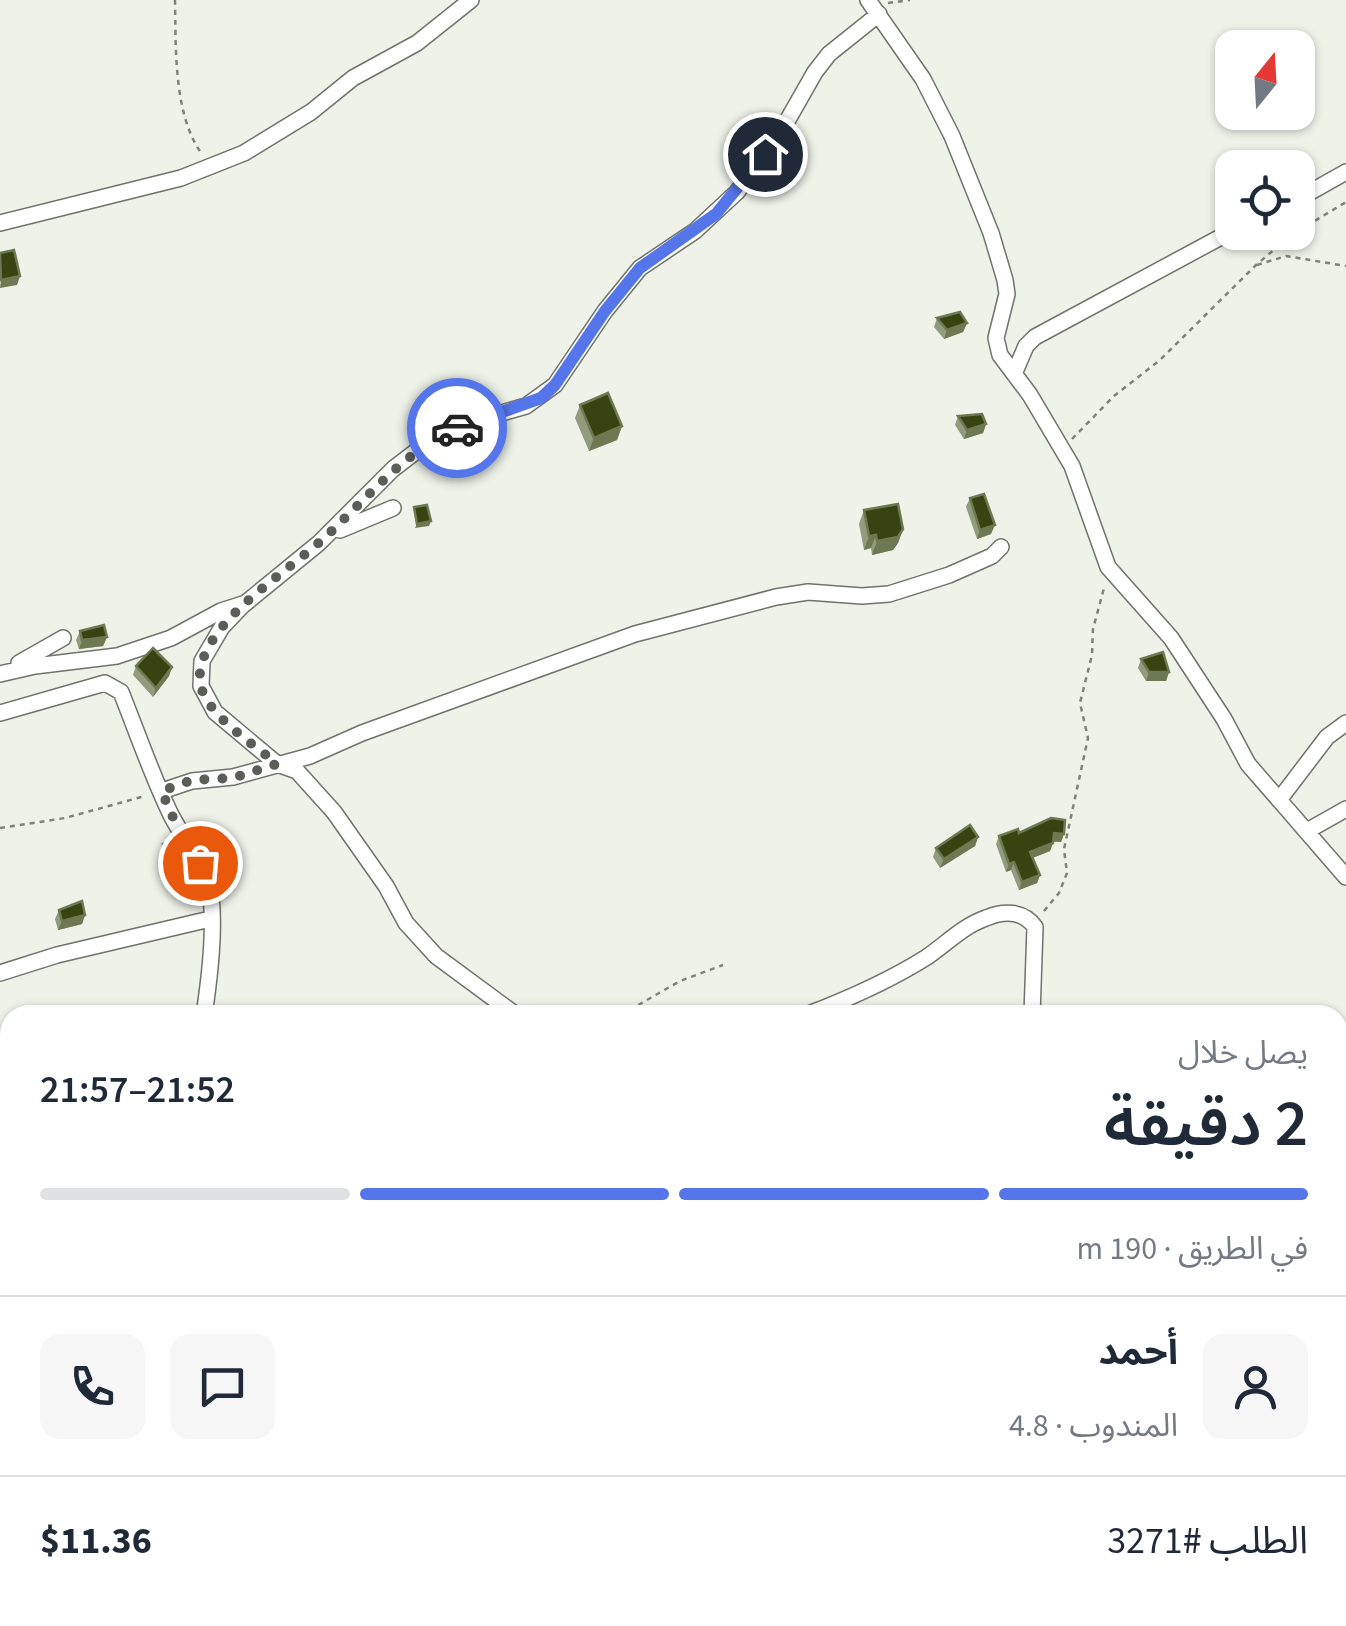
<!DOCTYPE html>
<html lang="ar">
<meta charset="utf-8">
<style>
body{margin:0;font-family:"Source Sans 3","Noto Sans Arabic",sans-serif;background:#f6f6f7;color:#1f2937;direction:rtl;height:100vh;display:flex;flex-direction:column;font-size:38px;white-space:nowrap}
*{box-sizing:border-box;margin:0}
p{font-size:32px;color:#747a83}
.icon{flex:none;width:55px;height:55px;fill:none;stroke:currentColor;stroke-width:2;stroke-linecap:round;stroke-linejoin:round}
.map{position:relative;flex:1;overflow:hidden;direction:ltr}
.details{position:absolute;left:0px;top:1005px;width:1348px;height:622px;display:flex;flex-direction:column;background:#fff;border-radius:30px 30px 0 0;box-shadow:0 2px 8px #0004;direction:rtl}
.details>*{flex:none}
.needle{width:65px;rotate:18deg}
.controls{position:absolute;left:1215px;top:30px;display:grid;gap:20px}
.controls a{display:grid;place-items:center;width:100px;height:100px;border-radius:20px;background:#fff;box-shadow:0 2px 8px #0004;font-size:50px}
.pin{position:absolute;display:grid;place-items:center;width:85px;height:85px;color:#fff;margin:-42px;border:5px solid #fff;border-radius:50%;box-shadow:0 2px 10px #0007}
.courier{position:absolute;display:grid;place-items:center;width:100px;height:100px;margin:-50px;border:8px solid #5575ea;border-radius:50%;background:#fff;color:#222;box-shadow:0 2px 12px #0007}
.overview em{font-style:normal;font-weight:600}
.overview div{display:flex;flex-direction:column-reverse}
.overview{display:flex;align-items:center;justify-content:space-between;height:170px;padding:0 40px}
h1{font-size:65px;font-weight:600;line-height:75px}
.bar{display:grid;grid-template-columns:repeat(4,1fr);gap:15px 10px;align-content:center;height:120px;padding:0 40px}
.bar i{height:12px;border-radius:8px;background:#e0e1e3}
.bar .current{background:#5575ea}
.bar p{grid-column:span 4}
.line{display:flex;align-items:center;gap:25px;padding:0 40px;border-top:2px solid #e0e1e3}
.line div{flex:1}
.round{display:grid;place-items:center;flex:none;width:105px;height:105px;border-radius:20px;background:#f6f6f7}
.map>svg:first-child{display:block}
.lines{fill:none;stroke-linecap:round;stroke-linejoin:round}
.minor-casing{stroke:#70736b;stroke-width:18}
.path{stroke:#80827d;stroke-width:2.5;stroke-dasharray:5 5;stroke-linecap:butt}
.minor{stroke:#fff;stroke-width:15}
.wall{fill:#929b7d}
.shaded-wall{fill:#6e7852}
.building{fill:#374411;stroke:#6e7852;stroke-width:2.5}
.done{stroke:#5b5d59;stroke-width:10;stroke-dasharray:0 18}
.route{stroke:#5575ea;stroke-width:12}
</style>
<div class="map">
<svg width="1346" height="1626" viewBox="0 0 1346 1626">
<rect width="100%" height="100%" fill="#eef2e9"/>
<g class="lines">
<defs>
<path id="minor" d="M868,0L923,79L952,136L991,233L1005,280L1007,294L996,338L1000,355L1030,395L1072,466L1108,567L1171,638L1224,719L1248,764L1346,877
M1298,199L1346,172
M0,223L181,178L244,153L311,112L353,78L417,43L471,0
M1014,374L1026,346L1035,337L1232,231
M340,530L393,508
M19,663L63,638
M0,674L35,666L117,656L171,638L221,611L243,604
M0,713L105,683L121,692C137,732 152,776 171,815C185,842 207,867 211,898C215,931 209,982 204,1015
M162,791L192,781L233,777L310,756L362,733L635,634L776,597L808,592L862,596L889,594L949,575L992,556L1001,547
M1279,800L1327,737L1346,723
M1307,831L1346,809
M0,973L57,955L210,919
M516,1015L436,956L406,923L386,886L334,812L297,771L277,764L215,712L201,686L202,661L222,627L242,606L319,543L393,469L427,443L464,424L526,406L555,385L605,311L640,268L695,231L737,192L778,137L815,72L829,54L879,14
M806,1015C848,999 889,981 927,957C946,944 963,926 986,918C1003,911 1023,910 1035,927L1032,1015
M0,1205L10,1202
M1338,1381L1346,1380
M969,1618L971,1626
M1128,1618L1133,1626
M909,1626L910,1618"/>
</defs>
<use href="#minor" class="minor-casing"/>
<path class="path" d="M175,0C176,46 173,115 202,154
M888,3L910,0
M1298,231L1346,202
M1257,265L1286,256L1346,266
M1072,439L1114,396L1160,360L1256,265L1295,232
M0,828L65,818L145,796
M1044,911L1059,893L1067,873L1064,849L1088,738L1080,703L1092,655L1093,629L1104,588
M621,1015L680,981L723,965
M0,1511L10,1512
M249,1626L250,1618"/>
<use href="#minor" class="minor"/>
</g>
<path class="wall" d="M937,318L967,323L963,332L944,339L934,327Z
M580,405L622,426L617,440L589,451L575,418Z
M958,416L986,424L983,433L964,439L955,425Z
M970,498L991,534L977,539L966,507Z
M864,510L903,529L898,543L893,550L872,555L871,548L864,550L859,524Z
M80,631L107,637L103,646L79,649L76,640Z
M1141,659L1169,672L1166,681H1146L1138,668Z
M136,666L172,667L169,676L153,697L133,675Z
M1019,833L1064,834L1061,842H1053L1050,851L1033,858L1040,875L1037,883L1019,890L1011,870L1006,872L996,844L999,836Z
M978,837L975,846L940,868L933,857L936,848Z
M163,844L186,882L171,887L160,853Z
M59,910L85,915L82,924L58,930L55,919Z"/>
<path class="shaded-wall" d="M20,276L17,285L0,288L1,280Z
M967,323L963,332L944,339L947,330Z
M986,424L983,433L964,439L967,430Z
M622,426L617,440L589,451L594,438Z
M431,521L429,526L415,528L417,524Z
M995,525L991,534L977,539L980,530Z
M903,529L898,543L893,550L872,555L877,541Z
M876,535L871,548L864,550L869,536Z
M107,637L103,646L79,649L82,640Z
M172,667L169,676L153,697L156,688Z
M1149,672H1169L1166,681H1146Z
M1054,833L1064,834L1061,842L1051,841Z
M978,837L975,846L940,868L944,859Z
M1053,843L1050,851L1027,860L1030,852Z
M1014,862L1011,870L1006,872L1009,864Z
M189,874L186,882L171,887L175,878Z
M1040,875L1037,883L1019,890L1022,882Z
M85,915L82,924L58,930L62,921Z"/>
<path class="building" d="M14,250L20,276L1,280L0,253Z
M960,312L967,323L947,330L937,318Z
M608,393L622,426L594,438L580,405Z
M982,414L986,424L967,430L958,416Z
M984,494L995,525L980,530L970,498Z
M898,504L903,529L898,537L877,541L876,535L869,536L864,510Z
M427,505L431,521L417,524L414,507Z
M104,625L107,637L82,640L80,631Z
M153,648L172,667L156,688L136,666Z
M1163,652L1169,672H1149L1141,659Z
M1051,818L1065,820L1064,834L1054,833L1053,843L1030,852L1040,875L1022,882L1014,862L1009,864L999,836L1018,829L1019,833Z
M970,825L978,837L944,859L936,848Z
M178,839L189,874L175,878L163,844Z
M82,901L85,915L62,921L59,910Z"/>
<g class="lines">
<path class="done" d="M200,863L170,812L162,791L192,780L233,778L277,764C254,744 204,714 200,682C198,661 210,642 223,626C251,593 289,569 322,540C366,500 402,453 457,428"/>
<path class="route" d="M457,428L541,398L555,385L605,311L640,268L716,214L765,154"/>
</g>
</svg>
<div class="controls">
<a><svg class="needle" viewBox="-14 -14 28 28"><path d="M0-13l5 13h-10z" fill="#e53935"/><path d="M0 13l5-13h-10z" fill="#747a83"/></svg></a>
<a><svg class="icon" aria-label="locate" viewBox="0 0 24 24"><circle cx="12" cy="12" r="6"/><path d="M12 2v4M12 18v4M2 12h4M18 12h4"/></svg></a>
</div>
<div class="pin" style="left:200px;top:863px;background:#ea580c"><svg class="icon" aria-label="bag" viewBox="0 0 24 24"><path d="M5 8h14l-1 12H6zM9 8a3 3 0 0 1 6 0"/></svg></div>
<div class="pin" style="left:765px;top:154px;background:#1f2937"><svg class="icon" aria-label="home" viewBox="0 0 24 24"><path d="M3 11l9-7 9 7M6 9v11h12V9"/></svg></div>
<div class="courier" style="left:457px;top:428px"><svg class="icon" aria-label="car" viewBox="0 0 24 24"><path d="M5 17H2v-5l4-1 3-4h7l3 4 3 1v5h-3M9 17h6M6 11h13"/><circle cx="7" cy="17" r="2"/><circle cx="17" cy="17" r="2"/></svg></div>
<section class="details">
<div class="overview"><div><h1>2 دقيقة</h1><p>يصل خلال</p></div><em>21:52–21:57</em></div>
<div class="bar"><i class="current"></i><i class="current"></i><i class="current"></i><i></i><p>في الطريق · 190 m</p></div>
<div class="line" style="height:180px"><a class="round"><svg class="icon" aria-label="person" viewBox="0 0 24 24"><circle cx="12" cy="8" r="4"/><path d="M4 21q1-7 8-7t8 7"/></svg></a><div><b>أحمد</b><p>المندوب · 4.8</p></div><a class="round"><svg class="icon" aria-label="chat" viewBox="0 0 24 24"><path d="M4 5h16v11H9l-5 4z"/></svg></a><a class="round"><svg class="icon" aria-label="phone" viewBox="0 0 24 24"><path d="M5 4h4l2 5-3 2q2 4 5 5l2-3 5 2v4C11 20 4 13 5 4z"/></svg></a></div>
<div class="line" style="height:130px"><div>الطلب #3271</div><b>$11.36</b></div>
</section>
</div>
